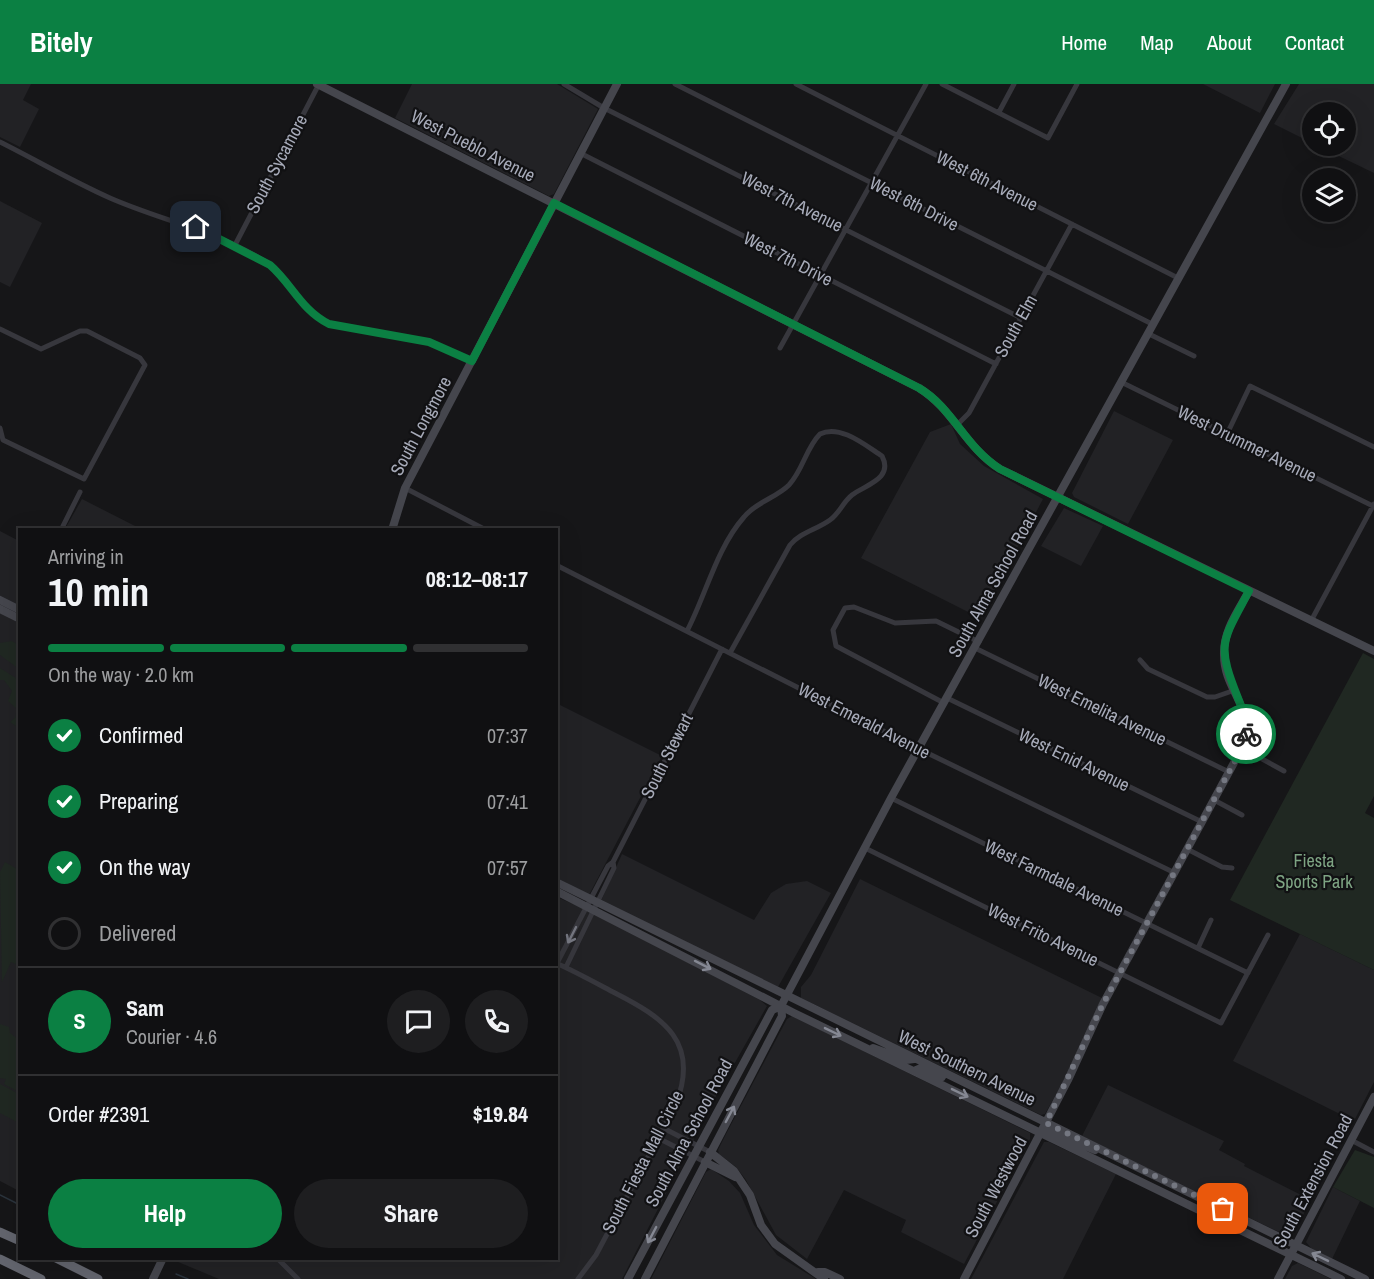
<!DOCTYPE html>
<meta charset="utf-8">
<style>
body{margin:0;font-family:"Archivo Narrow",sans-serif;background:#1e1e20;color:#f1f3f6;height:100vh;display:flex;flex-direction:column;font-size:22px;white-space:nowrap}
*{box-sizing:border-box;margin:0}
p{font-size:20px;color:#9c9d9f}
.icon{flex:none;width:33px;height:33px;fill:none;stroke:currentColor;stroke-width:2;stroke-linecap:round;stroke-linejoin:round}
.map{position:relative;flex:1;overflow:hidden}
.panel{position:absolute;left:18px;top:444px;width:540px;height:732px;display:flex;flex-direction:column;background:#101012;border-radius:0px;box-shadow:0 6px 24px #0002,0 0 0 2px #303032}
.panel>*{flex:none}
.controls{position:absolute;left:1302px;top:18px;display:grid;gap:12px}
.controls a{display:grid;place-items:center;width:54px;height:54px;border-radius:50%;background:#101012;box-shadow:0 6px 24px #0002,0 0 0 2px #303032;font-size:30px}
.pin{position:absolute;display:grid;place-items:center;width:51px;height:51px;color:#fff;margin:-26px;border-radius:12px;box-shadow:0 3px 9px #0006}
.courier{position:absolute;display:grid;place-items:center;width:60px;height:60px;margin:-30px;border:4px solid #0b8043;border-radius:50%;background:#fff;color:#222;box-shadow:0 2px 8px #0007}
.headline em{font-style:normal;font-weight:700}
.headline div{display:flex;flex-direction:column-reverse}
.headline{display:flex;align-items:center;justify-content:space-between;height:102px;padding:0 30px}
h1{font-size:39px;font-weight:700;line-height:45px}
.bar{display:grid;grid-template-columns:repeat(4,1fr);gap:9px 6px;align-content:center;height:72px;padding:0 30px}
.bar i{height:8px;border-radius:4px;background:#303032}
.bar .current{background:#0b8043}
.bar p{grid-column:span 4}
.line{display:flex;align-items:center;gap:15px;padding:0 30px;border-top:2px solid #303032}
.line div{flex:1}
.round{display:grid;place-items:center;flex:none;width:63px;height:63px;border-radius:32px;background:#1e1e20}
ol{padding:0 30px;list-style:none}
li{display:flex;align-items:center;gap:18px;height:66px}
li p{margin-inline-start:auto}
li .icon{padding:6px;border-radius:50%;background:#0b8043;color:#fff;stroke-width:4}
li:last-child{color:#9c9d9f}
li i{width:33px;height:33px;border:3px solid #303032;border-radius:50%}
.cta{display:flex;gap:12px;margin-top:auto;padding:12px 30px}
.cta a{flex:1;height:69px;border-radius:36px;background:#0b8043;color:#fff;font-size:24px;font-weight:700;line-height:69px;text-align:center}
.cta a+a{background:#1e1e20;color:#f1f3f6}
header{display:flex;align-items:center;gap:36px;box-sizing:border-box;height:84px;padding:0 30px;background:#0b8043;color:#fff}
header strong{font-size:28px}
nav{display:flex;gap:33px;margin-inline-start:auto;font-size:21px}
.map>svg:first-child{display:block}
.built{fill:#222225}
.green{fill:#202822}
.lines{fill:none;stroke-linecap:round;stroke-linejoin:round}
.stream{stroke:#2b343d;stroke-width:1.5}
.street{stroke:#37373d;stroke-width:5}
.secondary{stroke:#45464d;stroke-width:8}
.highway{stroke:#63656e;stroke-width:9}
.oneway{stroke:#757781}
.oneway2{stroke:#858893}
.done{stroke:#747781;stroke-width:6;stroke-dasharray:0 10.8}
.route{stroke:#0b8043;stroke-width:8}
.labels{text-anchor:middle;stroke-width:4.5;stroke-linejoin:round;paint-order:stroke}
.street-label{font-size:18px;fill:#a7abb9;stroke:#111113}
.park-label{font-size:18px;fill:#7ea483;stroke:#111113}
</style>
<header>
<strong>Bitely</strong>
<nav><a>Home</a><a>Map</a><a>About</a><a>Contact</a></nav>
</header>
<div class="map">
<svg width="1374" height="1195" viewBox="0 0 1374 1195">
<rect width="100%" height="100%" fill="#161618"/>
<path class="built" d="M0,0H31L23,16L39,25L20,63L0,53Z
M412,0H557L598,25L554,110L549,112L395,34Z
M1203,0H1275L1260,29Z
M1299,0H1374V89L1318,62H1346V28H1312V59L1274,40Z
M0,117L42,139L10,203L0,198Z
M1114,327L1173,356L1128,440L1074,413L1072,409Z
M951,340L960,360L984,382L1043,415L980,534L861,474L930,348Z
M82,415L137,443L135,445H65Z
M1064,424L1103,442L1081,482L1041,462Z
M0,447L19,457L18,521L0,513Z
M0,527L20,537L19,1107L0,1097Z
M556,619L662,672L589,811L557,795Z
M622,770L754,836L771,809L786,800L807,797L831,809L778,903L601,817Z
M860,795L1102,914L1073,980L1045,1030L1041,1031L801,914V903L811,891Z
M557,813L600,832L760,916L767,922L715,1014L622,1195H219L171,1175L556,1174Z
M1300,850L1374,886V998L1354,1037L1233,977Z
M792,932L1030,1049V1055L964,1180L901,1148L906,1136L844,1106L807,1175L776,1151L746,1096L736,1083L719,1070L718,1066L727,1048L787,935Z
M1108,1001L1224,1057L1219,1066L1245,1080L1244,1082L1311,1116L1293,1150L1285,1151L1082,1052Z
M1044,1058H1049L1116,1090L1063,1195H971Z
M711,1085L729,1097L740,1109L754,1141L777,1171L816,1195H651L706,1088Z
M1333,1103L1360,1117L1332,1175L1311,1164L1306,1158Z
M1298,1179L1331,1195H1285L1292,1182Z"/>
<path class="green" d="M12,557L19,561V585L0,571V559Z
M1363,569L1374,575V712L1365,729L1374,734V886L1230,816Z
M0,584L19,596V636L16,642L10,638L15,634L17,625L8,617L12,607L4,596H0Z
M5,778L19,786L20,882L11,878L2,898L0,788Z
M0,940L9,943L10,949L19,956V1008L4,1000L6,995L0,994Z
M0,1000L19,1010V1032L17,1038L0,1029Z
M1355,1066L1374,1073V1124L1333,1103Z"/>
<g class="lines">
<path class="stream" d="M0,1111L20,1121
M139,1174L142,1175
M176,1190L188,1195"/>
<path class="street" d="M564,0L604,24L1021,234
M675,0L1152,240
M796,0L1178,194
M942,0L1048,54L1077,0
M999,28L1014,0
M0,58C36,76 72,97 110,114C160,136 213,146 261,175C290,192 297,224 329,240L429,258L472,277
M580,69L996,280
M235,161L319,0
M0,245L41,265L80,247H87L140,274L145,281L84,395L3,356L0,344
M1147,249L1194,272
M780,264L926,0
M1121,298L1373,422
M957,341L969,329L1072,140
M1227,350L1250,302L1374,363
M405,404L486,446
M61,446L80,408
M556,481L919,665L1175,789
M1311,537L1374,420
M687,547C706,511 716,465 744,433C756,418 776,414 789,401C803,386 806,364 820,350C840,340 865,361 882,372C894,395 865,401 852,411C843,418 839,430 830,436C816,446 801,448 790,461L730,569
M975,564L1229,688
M1140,576L1148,585L1207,613H1215L1235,606
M947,614L1202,738
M944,619L836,562L833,546L845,524L854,523L895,539L936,537L979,558
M1242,664L1284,687
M891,714L1248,889
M1214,716L1242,731
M865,764L1221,939L1268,851
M1187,765L1222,783L1232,784
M1198,864L1211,836
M556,879C576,888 596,899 615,909C664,934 700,958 676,1020L596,1171L578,1195
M557,879L608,782L613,778L722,565
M566,883L614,784L613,778
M663,1044L710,1068
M658,1054L705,1078
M1351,1056L1374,1068
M277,1174L298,1195"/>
<path class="secondary" d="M317,0L919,304C953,325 965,363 1000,385L1374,567
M392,446L405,404L617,0
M0,516L20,526
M0,525L20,535
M556,798L1365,1195
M556,807L794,929L1341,1195
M873,964L906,976L914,975
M914,987L921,984L942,993
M1041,1048L1049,1046L1095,1066
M710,1068L734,1087L750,1111L761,1141L775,1160L824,1195
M705,1078L735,1093
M818,1188H825L840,1195
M153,1195L163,1174
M628,1195L772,926L781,922
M645,1195L782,932L781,922L891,714L1286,0
M964,1195L1068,996L1103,920L1242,664C1257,624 1224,608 1224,571C1223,547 1238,527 1249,507
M1278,1195L1374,1013"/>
<path class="highway" d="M0,1148L20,1157
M56,1174L98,1195
M0,1175L41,1195"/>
</g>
<defs><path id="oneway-shaft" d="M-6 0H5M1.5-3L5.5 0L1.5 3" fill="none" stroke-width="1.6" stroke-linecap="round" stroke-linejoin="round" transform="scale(1.5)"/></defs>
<use class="oneway" href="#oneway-shaft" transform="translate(572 851) rotate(117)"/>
<g class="oneway2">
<use href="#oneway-shaft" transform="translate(703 881) rotate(27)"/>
<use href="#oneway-shaft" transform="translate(833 948) rotate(26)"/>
<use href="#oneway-shaft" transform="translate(960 1009) rotate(26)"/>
<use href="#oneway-shaft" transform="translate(730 1030) rotate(-62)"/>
<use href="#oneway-shaft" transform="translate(652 1151) rotate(118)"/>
<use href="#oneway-shaft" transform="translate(1320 1173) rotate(-154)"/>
</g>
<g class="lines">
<path class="done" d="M1223,1125L1046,1039L1103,920L1242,664L1246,650"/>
<path class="route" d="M196,143L270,181C292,200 301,226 329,240L429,258L472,277L554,119L919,304C954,325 964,362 1000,385L1249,507C1222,558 1216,559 1238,614C1243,627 1248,636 1246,650"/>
</g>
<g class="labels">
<g class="street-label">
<text transform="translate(473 62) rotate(27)" y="6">West Pueblo Avenue</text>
<text transform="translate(277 80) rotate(-62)" y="6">South Sycamore</text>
<text transform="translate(987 97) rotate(27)" y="6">West 6th Avenue</text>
<text transform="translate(792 118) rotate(27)" y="6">West 7th Avenue</text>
<text transform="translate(914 120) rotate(27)" y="6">West 6th Drive</text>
<text transform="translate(788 175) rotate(27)" y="6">West 7th Drive</text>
<text transform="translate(1016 242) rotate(-61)" y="6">South Elm</text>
<text transform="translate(421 342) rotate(-62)" y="6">South Longmore</text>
<text transform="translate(1247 360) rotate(26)" y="6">West Drummer Avenue</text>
<text transform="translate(993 500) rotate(-61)" y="6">South Alma School Road</text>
<text transform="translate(1102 626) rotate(26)" y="6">West Emelita Avenue</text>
<text transform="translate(864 637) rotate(27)" y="6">West Emerald Avenue</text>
<text transform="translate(667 672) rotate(-63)" y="6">South Stewart</text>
<text transform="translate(1074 676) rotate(26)" y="6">West Enid Avenue</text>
<text transform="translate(1054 794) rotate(26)" y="6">West Farmdale Avenue</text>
<text transform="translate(1043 851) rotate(26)" y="6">West Frito Avenue</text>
<text transform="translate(967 984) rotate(26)" y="6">West Southern Avenue</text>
<text transform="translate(689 1049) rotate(-62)" y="6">South Alma School Road</text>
<text transform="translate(643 1078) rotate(-63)" y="6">South Fiesta Mall Circle</text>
<text transform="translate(1313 1097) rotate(-62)" y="6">South Extension Road</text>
<text transform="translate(996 1103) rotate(-62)" y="6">South Westwood</text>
</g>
<g class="park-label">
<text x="1314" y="783">Fiesta<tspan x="1314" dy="21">Sports Park</tspan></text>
</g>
</g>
</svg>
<div class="controls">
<a><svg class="icon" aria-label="locate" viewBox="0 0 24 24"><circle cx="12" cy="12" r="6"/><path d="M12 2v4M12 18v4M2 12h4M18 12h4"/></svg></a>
<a><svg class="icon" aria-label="layers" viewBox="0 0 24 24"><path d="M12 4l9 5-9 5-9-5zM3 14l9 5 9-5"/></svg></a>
</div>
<div class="pin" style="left:1223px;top:1125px;background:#ea580c"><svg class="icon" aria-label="bag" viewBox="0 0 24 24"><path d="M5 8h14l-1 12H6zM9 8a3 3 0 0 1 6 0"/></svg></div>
<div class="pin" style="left:196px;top:143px;background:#1f2937"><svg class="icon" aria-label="home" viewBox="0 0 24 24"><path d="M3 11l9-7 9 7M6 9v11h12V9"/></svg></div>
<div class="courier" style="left:1246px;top:650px"><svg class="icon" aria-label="bike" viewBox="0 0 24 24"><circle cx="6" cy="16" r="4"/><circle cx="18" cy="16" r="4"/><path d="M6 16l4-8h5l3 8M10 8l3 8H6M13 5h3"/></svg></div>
<section class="panel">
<div class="headline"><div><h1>10 min</h1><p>Arriving in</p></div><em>08:12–08:17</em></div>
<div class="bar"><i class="current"></i><i class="current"></i><i class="current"></i><i></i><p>On the way · 2.0 km</p></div>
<ol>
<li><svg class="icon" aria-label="check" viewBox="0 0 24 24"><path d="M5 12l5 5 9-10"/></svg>Confirmed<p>07:37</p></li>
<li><svg class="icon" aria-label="check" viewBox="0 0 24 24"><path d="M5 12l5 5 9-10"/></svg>Preparing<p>07:41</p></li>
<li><svg class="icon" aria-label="check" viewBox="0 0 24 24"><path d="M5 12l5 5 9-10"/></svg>On the way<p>07:57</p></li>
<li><i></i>Delivered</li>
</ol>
<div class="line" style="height:108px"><b class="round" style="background:#0b8043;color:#fff">S</b><div><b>Sam</b><p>Courier · 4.6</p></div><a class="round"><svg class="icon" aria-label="chat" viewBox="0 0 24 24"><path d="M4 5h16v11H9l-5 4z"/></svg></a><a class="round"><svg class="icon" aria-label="phone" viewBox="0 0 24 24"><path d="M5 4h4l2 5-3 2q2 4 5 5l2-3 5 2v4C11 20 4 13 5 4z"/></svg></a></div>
<div class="line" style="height:78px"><div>Order #2391</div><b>$19.84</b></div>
<div class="cta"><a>Help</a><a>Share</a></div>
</section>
</div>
